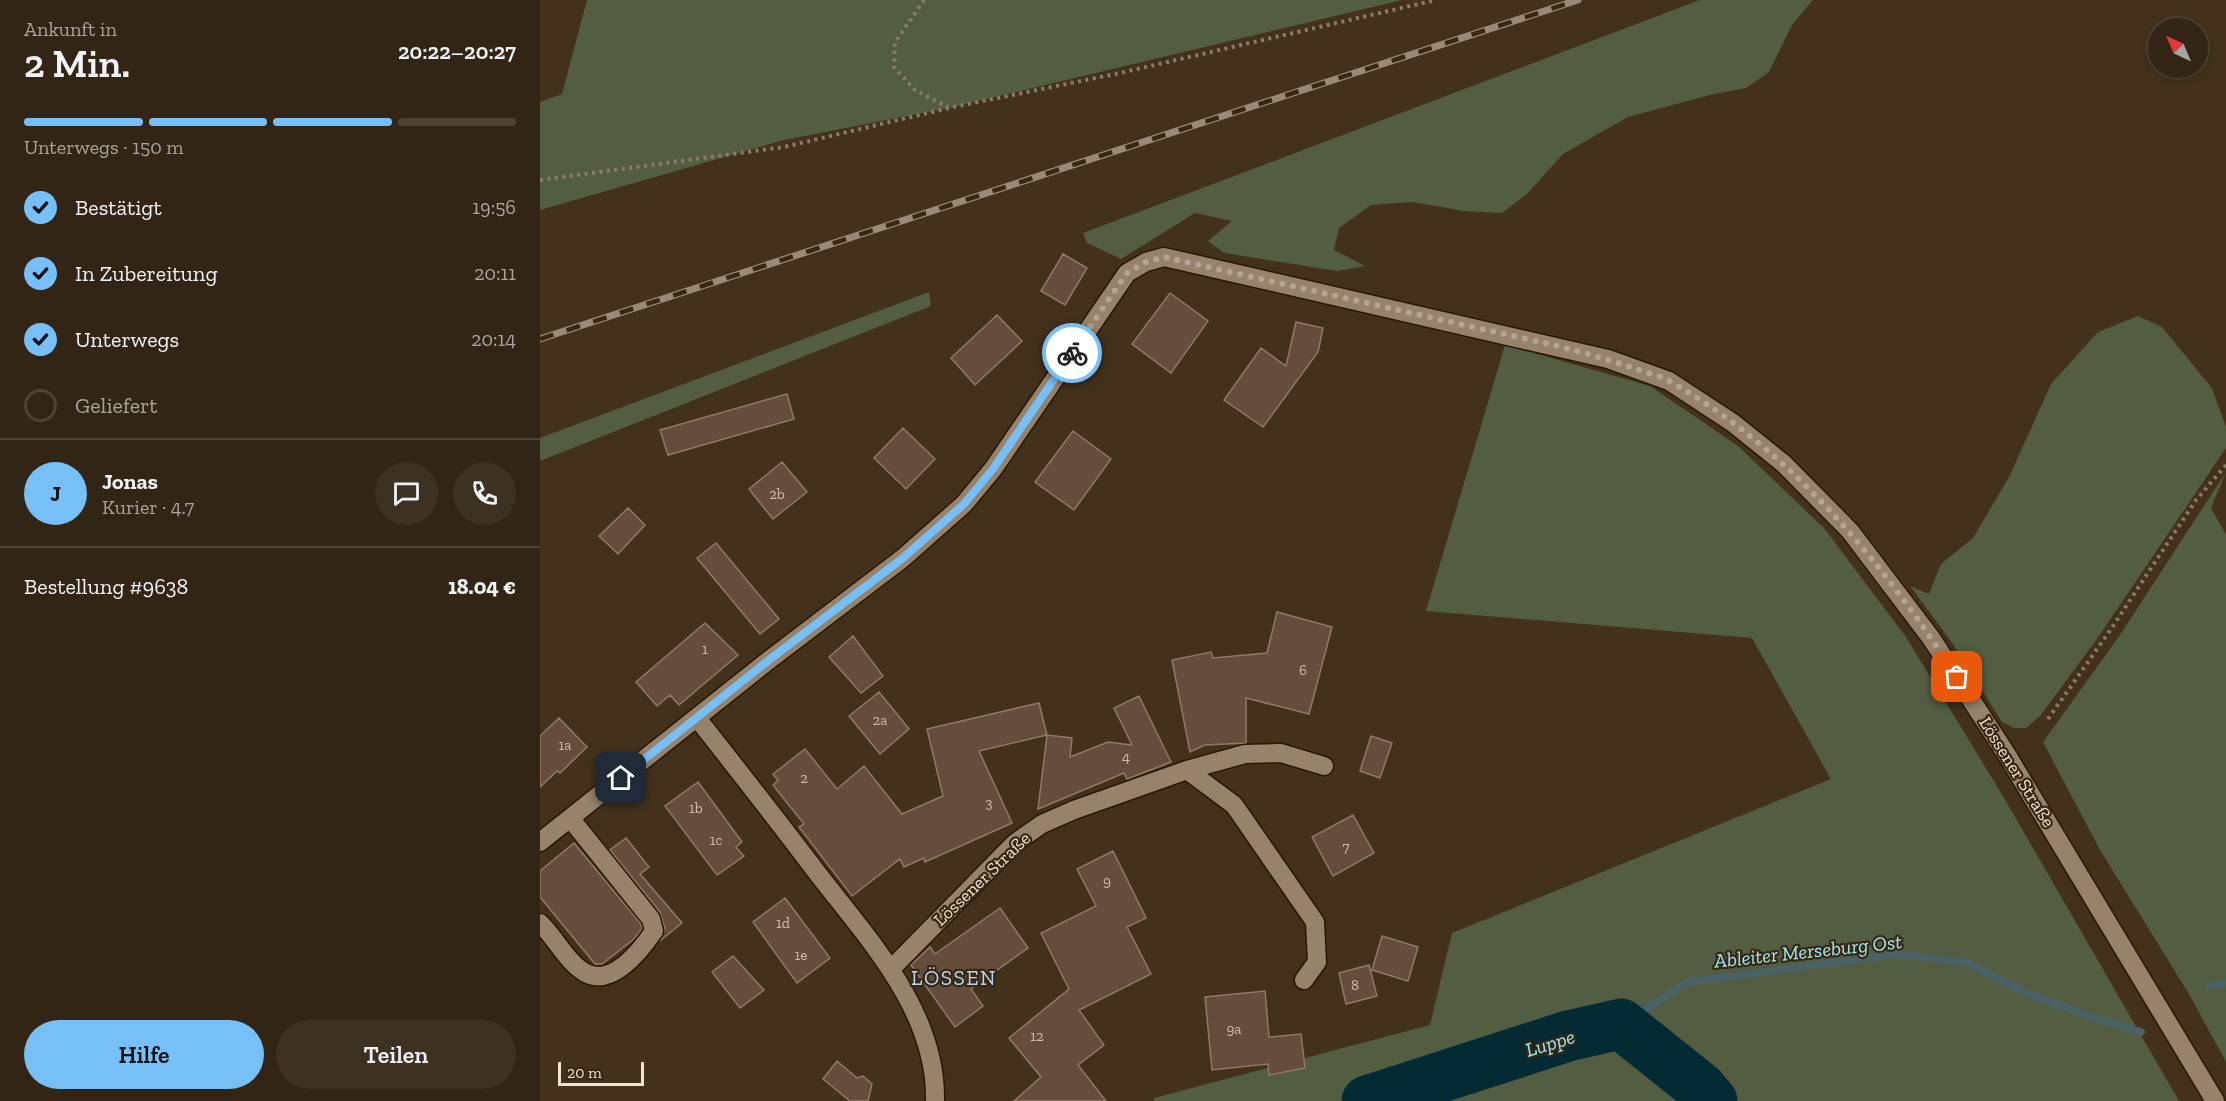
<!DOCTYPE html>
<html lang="de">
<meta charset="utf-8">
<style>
body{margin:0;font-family:"Zilla Slab",serif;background:#3d3122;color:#f1f3f6;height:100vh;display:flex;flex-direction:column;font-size:22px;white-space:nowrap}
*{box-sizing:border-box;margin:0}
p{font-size:20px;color:#a8a5a0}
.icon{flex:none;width:33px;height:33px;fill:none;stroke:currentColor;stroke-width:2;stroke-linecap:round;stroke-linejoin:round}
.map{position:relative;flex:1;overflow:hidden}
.side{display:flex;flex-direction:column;background:#322515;width:540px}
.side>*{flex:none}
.needle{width:39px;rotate:316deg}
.tools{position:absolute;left:1608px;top:18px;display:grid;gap:12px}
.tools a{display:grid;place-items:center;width:60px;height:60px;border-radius:50%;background:#322515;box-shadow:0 3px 9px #0003,0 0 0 2px #4d4234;font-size:30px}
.scale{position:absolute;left:18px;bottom:15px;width:86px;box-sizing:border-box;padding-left:6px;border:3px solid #eee3d6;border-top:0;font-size:16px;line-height:21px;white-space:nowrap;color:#eee3d6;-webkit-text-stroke:4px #392712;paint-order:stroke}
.pin{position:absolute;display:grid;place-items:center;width:51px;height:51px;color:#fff;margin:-26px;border-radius:12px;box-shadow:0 3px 9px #0006}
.courier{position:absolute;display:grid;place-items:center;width:60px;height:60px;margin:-30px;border:4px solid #77c0f7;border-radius:50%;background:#fff;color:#222;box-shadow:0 2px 8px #0007}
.headline em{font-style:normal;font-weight:600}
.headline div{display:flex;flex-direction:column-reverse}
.headline{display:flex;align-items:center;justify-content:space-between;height:102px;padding:0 24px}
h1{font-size:39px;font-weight:600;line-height:45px}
.bar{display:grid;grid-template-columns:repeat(4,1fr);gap:9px 6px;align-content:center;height:72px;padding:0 24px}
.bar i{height:8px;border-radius:4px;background:#4d4234}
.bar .current{background:#77c0f7}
.bar p{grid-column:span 4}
.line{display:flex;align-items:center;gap:15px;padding:0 24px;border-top:2px solid #4d4234}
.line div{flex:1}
.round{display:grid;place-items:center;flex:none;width:63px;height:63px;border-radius:32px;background:#3d3122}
ol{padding:0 24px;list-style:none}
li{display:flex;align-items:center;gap:18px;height:66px}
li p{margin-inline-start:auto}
li .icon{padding:6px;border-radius:50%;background:#77c0f7;color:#111;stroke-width:4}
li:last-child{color:#a8a5a0}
li i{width:33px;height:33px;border:3px solid #4d4234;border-radius:50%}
.primary-button{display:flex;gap:12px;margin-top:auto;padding:12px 24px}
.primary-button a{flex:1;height:69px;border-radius:36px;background:#77c0f7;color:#111;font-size:24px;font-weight:600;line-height:69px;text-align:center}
.primary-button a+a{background:#3d3122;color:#f1f3f6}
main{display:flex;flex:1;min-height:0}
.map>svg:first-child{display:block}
.green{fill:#525d41}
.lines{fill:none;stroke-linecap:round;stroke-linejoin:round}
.stream{stroke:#4a6264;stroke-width:8}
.river{stroke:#042b33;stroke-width:51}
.building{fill:#654c3c;stroke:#927866;stroke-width:1.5}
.minor-casing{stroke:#291804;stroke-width:21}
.path{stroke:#8b7c6a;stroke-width:4;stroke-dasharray:3 4.5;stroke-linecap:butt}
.minor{stroke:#97826b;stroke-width:18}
.rail-casing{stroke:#988978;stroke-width:7}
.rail{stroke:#392712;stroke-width:4.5;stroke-dasharray:14;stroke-linecap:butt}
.done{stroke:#b2a595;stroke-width:6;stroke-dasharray:0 10.8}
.route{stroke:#77c0f7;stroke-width:8}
.labels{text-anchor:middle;stroke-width:4.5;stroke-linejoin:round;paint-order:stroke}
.number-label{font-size:15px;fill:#ccbdb0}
.street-label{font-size:18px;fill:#eee3d6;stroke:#392712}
.water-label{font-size:20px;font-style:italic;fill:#9bebfe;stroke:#392712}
.quarter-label{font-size:21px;letter-spacing:1.5px;fill:#b1d8f7;stroke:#392712}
</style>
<main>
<section class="side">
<div class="headline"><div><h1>2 Min.</h1><p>Ankunft in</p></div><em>20:22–20:27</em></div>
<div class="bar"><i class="current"></i><i class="current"></i><i class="current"></i><i></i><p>Unterwegs · 150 m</p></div>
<ol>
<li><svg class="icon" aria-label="check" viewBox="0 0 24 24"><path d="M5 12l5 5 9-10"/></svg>Bestätigt<p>19:56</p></li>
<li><svg class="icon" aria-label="check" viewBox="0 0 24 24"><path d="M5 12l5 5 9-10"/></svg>In Zubereitung<p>20:11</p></li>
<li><svg class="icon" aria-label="check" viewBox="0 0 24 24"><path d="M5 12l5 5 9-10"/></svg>Unterwegs<p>20:14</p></li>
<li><i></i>Geliefert</li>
</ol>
<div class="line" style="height:108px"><b class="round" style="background:#77c0f7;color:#111">J</b><div><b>Jonas</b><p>Kurier · 4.7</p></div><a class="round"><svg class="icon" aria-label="chat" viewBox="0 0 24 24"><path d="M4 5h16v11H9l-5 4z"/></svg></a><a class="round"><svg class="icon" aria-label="phone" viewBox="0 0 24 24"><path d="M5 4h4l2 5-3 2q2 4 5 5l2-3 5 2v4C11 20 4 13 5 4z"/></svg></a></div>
<div class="line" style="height:78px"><div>Bestellung #9638</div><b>18.04 €</b></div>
<div class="primary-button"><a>Hilfe</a><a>Teilen</a></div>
</section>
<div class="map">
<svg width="1686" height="1101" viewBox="0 0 1686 1101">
<rect width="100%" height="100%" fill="#43311c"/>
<path class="green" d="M47,0H862L409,108L244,140L0,210V102L22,94Z
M1160,0H1273L1252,25L1229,72L1206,88L1170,95L1088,117L1023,154L987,194L962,213L924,211L872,202L831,205L799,228L794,250L825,266L797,271L684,253L668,241L692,221L655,213L581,259L547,243L543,233Z
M389,292L391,306L0,461V438Z
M1598,316L1622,327L1672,388L1686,427V448L1557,639L1500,716L1486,728H1474L1462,722L1413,644L1370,586L1389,594L1401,564L1433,538L1469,477L1511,384L1558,332Z
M965,345L1110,386L1198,446L1284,528L1366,637L1463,796L1639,1101H614V1098L890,1025L912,933L1291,779L1212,638L886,611Z
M1686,472L1671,508L1686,535V1062L1649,994L1560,850L1503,742L1580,635Z"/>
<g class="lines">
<path class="stream" d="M1670,986L1686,983
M1081,1024L1149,982L1358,954L1428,963L1484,992L1549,1016L1601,1032"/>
<path class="river" d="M827,1101L1028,1036L1081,1024L1161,1088L1172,1101"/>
</g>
<path class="building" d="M523,254L547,268L525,305L501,291Z
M630,293L668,321L631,373L592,344Z
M457,315L482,341L435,385L411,358Z
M756,322L783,328L778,352L723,427L684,400L721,348L746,366Z
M247,394L254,419L128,455L120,430Z
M363,428L395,459L366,489L334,458Z
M533,431L571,459L534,510L495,482Z
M242,462L267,492L233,519L209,489Z
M88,508L105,525L78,554L59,536Z
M176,543L239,619L220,634L157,558Z
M737,612L792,627L769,714L706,698V743L665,745L650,752L632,660L671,652L673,658L727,653Z
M165,623L198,655L139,705L130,695L117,706L96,682Z
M313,636L343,676L321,693L289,657Z
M339,692L369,729L340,754L309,716Z
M599,696L631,762L587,779L584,773L498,809L507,735L532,738L530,757L568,742L592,745L574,708Z
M499,703L507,735L439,751L472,823L385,862L384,858L364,867L360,859L312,896L259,827L264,824L233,785L238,780L233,774L265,749L297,789L324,766L362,814L403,796L387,729Z
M19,718L47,747L20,773L17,771L0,787V736Z
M831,736L852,743L840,778L820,771Z
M158,782L202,842L196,847L204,856L177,875L125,806Z
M813,815L834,853L793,876L772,837Z
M86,838L109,867L100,874L142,923L121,940L125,929L120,912L70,850Z
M34,843L101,924L102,929L94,939L62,964H55L0,897V871Z
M573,851L606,918L587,927L611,974L539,1010L564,1045L538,1065L566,1101H474L501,1077L469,1038L529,989L501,933L556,906L537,869Z
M245,898L290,958L257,983L213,922Z
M460,908L488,948L431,989L443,1006L415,1027L371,965L390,947L395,954Z
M842,936L878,947L868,981L832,970Z
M193,956L224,990L200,1008L172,972Z
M829,965L837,996L806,1004L799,973Z
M725,991L729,1037L761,1034L765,1068L729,1075L728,1064L672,1070L665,997Z
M297,1061L317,1078L323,1076L332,1084L328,1101H310L283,1079Z"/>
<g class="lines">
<defs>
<path id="minor" d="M157,718C198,770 238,821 278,874C329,940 397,1012 395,1101
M647,770L705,754L741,753L784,766
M0,842L229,660L363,558L424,504L453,469L587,273L606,262L624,257L1068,359L1129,381L1193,423L1244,464L1310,531L1391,638L1467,755L1675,1101
M0,923C15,937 26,961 44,972C71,989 101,950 114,931L111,919L30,818
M351,969L475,843L502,824L534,810L647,770L694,805L775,922L777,962L764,980"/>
</defs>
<use href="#minor" class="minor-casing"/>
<path class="path" d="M384,0L355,42L354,67L375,90L408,107
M0,180L244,147L409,108L580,73L896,0
M1508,719L1569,632L1656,500L1686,465"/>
<use href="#minor" class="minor"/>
<defs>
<path id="rail" d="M0,339L1038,0"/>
</defs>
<use href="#rail" class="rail-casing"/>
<use href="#rail" class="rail"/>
</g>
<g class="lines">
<path class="done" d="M532,353L587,273L606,262L624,257C734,282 845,307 955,332C1002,342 1050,353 1096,369C1107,373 1121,376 1131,382C1252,451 1342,562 1417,677"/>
<path class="route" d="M81,778L229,660L363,558L424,504L453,469L532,353"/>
</g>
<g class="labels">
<g class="number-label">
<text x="237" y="499">2b</text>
<text x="165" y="654">1</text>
<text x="763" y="675">6</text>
<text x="340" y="725">2a</text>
<text x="25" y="750">1a</text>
<text x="586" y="762">4</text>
<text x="264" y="783">2</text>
<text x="449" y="808">3</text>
<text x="156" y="813">1b</text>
<text x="176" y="845">1c</text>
<text x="806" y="852">7</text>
<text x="567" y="886">9</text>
<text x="243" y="928">1d</text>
<text x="261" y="960">1e</text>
<text x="815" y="990">8</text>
<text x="694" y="1034">9a</text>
<text x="497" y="1041">12</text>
</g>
<g class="street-label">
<text transform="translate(1477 772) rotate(58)" y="6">Lössener Straße</text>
<text transform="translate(442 879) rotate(-44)" y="6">Lössener Straße</text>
</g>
<g class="water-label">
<text transform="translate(1268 951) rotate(-6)" y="7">Ableiter Merseburg Ost</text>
<text transform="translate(1010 1043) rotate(-17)" y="7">Luppe</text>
</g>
<g class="quarter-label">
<text x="414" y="985">LÖSSEN</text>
</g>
</g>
</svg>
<div class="tools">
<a><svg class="needle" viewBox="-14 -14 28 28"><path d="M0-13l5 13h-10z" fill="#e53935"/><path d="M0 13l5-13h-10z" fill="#a8a5a0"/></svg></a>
</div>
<div class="scale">20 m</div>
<div class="pin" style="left:1417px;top:677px;background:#ea580c"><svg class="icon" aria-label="bag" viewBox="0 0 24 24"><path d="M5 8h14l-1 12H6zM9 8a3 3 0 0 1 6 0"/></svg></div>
<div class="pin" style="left:81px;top:778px;background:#1f2937"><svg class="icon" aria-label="home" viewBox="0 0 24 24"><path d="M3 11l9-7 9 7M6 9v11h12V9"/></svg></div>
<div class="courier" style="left:532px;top:353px"><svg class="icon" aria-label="bike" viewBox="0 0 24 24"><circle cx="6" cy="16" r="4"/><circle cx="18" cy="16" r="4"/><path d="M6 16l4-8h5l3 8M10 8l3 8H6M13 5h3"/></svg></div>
</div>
</main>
